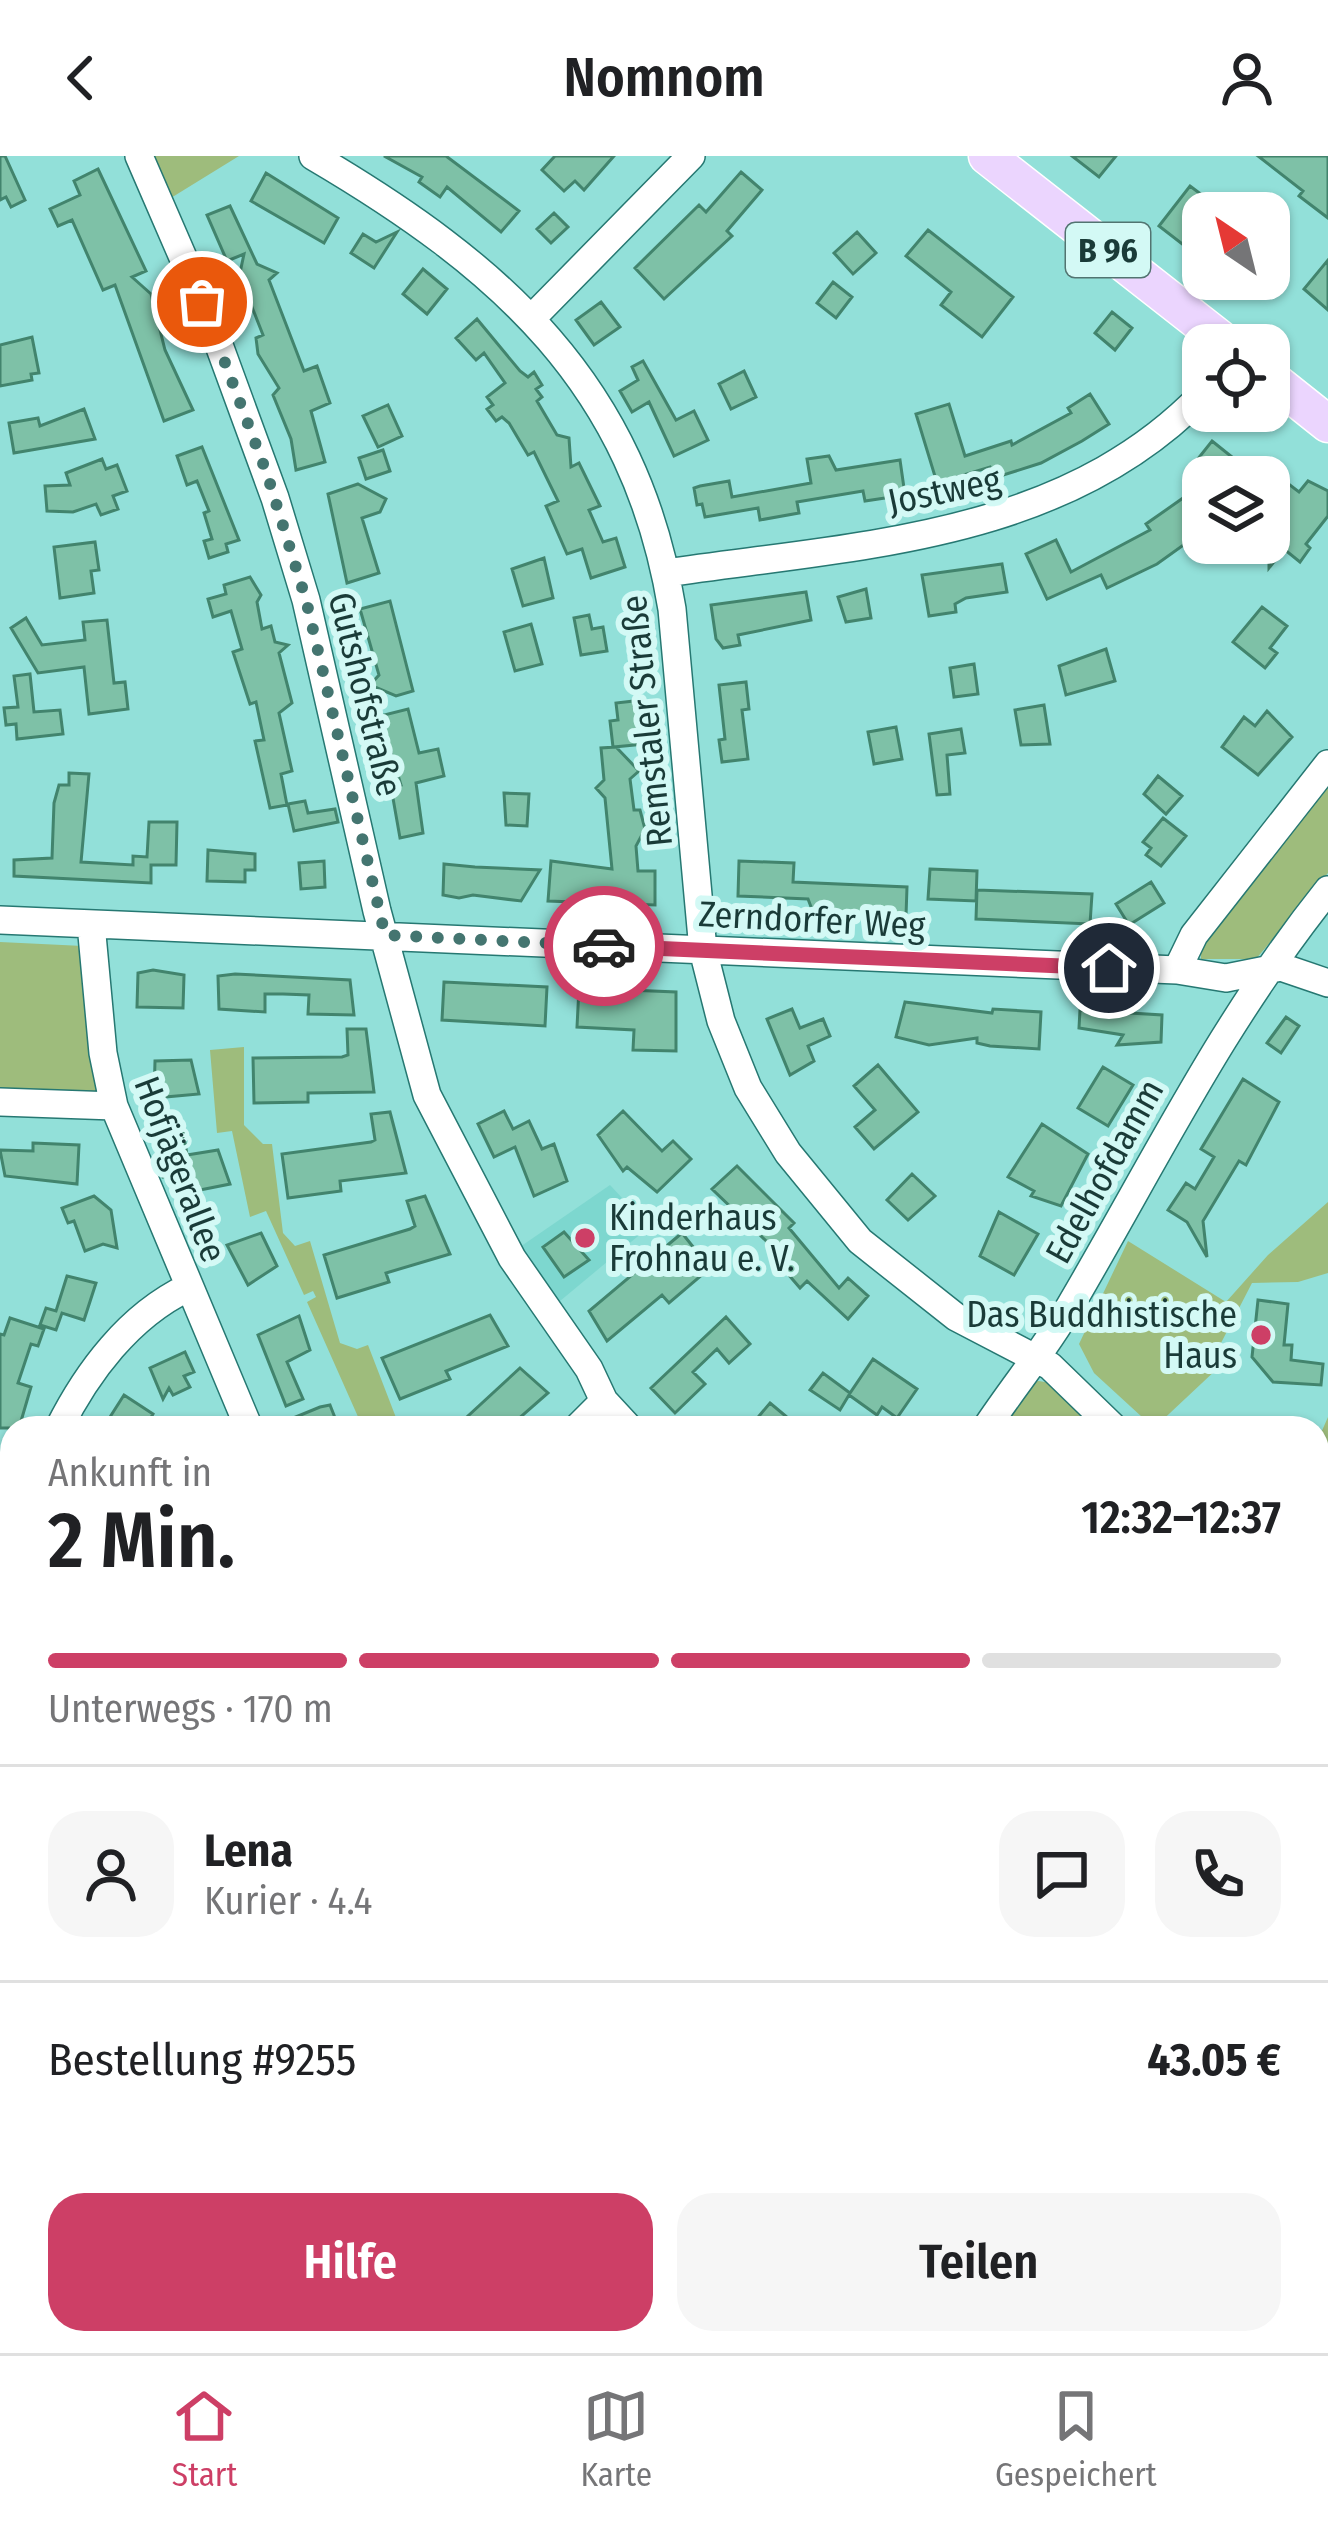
<!DOCTYPE html>
<html lang="de">
<meta charset="utf-8">
<style>
body{margin:0;font-family:"Fira Sans Condensed",sans-serif;background:#f6f6f6;color:#202124;height:100vh;display:flex;flex-direction:column;font-size:45px;white-space:nowrap}
*{box-sizing:border-box;margin:0}
p{font-size:39px;color:#757577}
.icon{flex:none;width:66px;height:66px;fill:none;stroke:currentColor;stroke-width:2;stroke-linecap:round;stroke-linejoin:round}
.map{position:relative;flex:1;overflow:hidden}
.sheet{position:absolute;left:0px;top:1260px;width:1329px;height:939px;display:flex;flex-direction:column;background:#fff;border-radius:36px 36px 0 0;box-shadow:0 3px 9px #0004}
.sheet>*{flex:none}
.needle{width:78px;rotate:325deg}
.buttons{position:absolute;left:1182px;top:36px;display:grid;gap:24px}
.buttons a{display:grid;place-items:center;width:108px;height:108px;border-radius:24px;background:#fff;box-shadow:0 3px 9px #0004;font-size:60px}
.pin{position:absolute;display:grid;place-items:center;width:102px;height:102px;color:#fff;margin:-51px;border:6px solid #fff;border-radius:50%;box-shadow:0 3px 12px #0007}
.courier{position:absolute;display:grid;place-items:center;width:120px;height:120px;margin:-60px;border:9px solid #cd3f66;border-radius:50%;background:#fff;color:#222;box-shadow:0 3px 15px #0007}
.summary em{font-style:normal;font-weight:600}
.summary div{display:flex;flex-direction:column-reverse}
.summary{display:flex;align-items:center;justify-content:space-between;height:204px;padding:0 48px}
h1{font-size:78px;font-weight:600;line-height:90px}
.bar{display:grid;grid-template-columns:repeat(4,1fr);gap:18px 12px;align-content:center;height:144px;padding:0 48px}
.bar i{height:15px;border-radius:9px;background:#e0e0e0}
.bar .current{background:#cd3f66}
.bar p{grid-column:span 4}
.line{display:flex;align-items:center;gap:30px;padding:0 48px;border-top:3px solid #e0e0e0}
.line div{flex:1}
.round{display:grid;place-items:center;flex:none;width:126px;height:126px;border-radius:36px;background:#f6f6f6}
.action{display:flex;gap:24px;margin-top:auto;padding:24px 48px}
.action a{flex:1;height:138px;border-radius:36px;background:#cd3f66;color:#fff;font-size:48px;font-weight:600;line-height:138px;text-align:center}
.action a+a{background:#f6f6f6;color:#202124}
header{display:flex;justify-content:space-between;align-items:center;height:156px;padding:0 48px;background:#fff;font-size:54px;font-weight:600}
.tabs{display:flex;justify-content:space-around;align-items:center;height:168px;border-top:3px solid #e0e0e0;background:#fff;font-size:33px;color:#757577}
.tabs a{display:grid;justify-items:center;gap:6px}
.tabs .current{color:#cd3f66}
.map>svg:first-child{display:block}
.built{fill:#7dd7cf}
.green{fill:#9ebc7c}
.building{fill:#7ec1a7;stroke:#42846d;stroke-width:3}
.lines{fill:none;stroke-linecap:round;stroke-linejoin:round}
.minor-casing{stroke:#267872;stroke-width:30}
.major-casing{stroke:#fff;stroke-width:39}
.minor{stroke:#fff;stroke-width:27}
.major{stroke:#ebd5fe;stroke-width:36}
.done{stroke:#447570;stroke-width:12;stroke-dasharray:0 21.6}
.route{stroke:#cd3f66;stroke-width:15}
.poi-dot{fill:#cd3f66;stroke:#d3f9f5;stroke-width:4.5}
.labels{text-anchor:middle;stroke-width:12;stroke-linejoin:round;paint-order:stroke}
.shield{fill:#d3f9f5;stroke:#527471;stroke-width:3}
.shield-label{font-size:33px;font-weight:bold;fill:#1a3b38}
.street-label{font-size:36px;fill:#1a3b38;stroke:#d3f9f5}
.poi-label{font-size:36px;fill:#1a3b38;stroke:#d3f9f5;text-anchor:start}
</style>
<header><svg class="icon" aria-label="back" viewBox="0 0 24 24"><path d="M15 5l-7 7 7 7"/></svg>Nomnom<svg class="icon" aria-label="person" viewBox="0 0 24 24"><circle cx="12" cy="8" r="4"/><path d="M4 21q1-7 8-7t8 7"/></svg></header>
<div class="map">
<svg width="1328" height="2197" viewBox="0 0 1328 2197">
<rect width="100%" height="100%" fill="#92e0d9"/>
<path class="built" d="M610,1029L649,1071L554,1150L517,1093Z"/>
<path class="green" d="M146,0H239L166,45Z
M1328,618V717L1256,803H1201L1200,780Z
M0,786L83,790L106,942L0,937Z
M244,891V969L263,988H272L283,1077L295,1090L310,1085L340,1187L357,1193L368,1189L400,1272H363L307,1146L316,1141L313,1135L304,1139L266,1055L250,1061L232,975L217,977L210,894Z
M1328,1046V1117L1298,1126L1252,1127L1221,1187L1218,1212L1154,1272L1094,1217L1079,1188L1128,1085L1226,1146L1268,1099Z
M1039,1225L1050,1227L1103,1272H991L1030,1226Z
M1328,1261V1369L1317,1364V1286Z"/>
<path class="building" d="M0,0H5L25,44L11,51L6,41L0,44Z
M384,0H446L519,55L501,76L447,31L440,41L419,26L422,21Z
M555,0H614L584,34L575,25L564,35L542,14Z
M1072,0H1116L1099,21Z
M1258,0H1328V62L1299,40L1303,35Z
M98,13L146,115L132,121L151,138L165,194L193,254L164,265L115,129L103,134L72,64L58,70L50,53L80,39L74,25Z
M741,16L762,34L727,75L732,80L664,143L635,112L699,49L706,56Z
M266,17L338,62L324,87L251,45Z
M1190,30L1214,48L1203,57V104L1159,70Z
M230,50L257,108L277,117L269,124L304,215L317,210L330,247L311,255L325,306L296,314L291,283L273,239L279,232L258,198L256,182L263,179L250,146L237,131L244,98L227,105L207,59Z
M554,57L568,71L551,87L537,73Z
M928,74L1013,141L982,181L941,149L951,136L906,100Z
M397,76L374,112L351,97L363,78L376,86Z
M857,76L876,97L853,118L834,97Z
M1328,104V154L1304,133Z
M423,113L447,133L427,158L403,138Z
M833,126L852,141L836,162L817,147Z
M601,146L620,171L594,189L576,164Z
M1112,156L1132,172L1115,194L1095,177Z
M477,163L520,215L528,221L534,216L542,229L536,233L542,241L537,245L557,279L569,282L571,311L579,307L600,350L589,354L603,386L616,382L625,411L591,422L582,393L567,398L546,350L558,345L534,296L528,299L509,267L502,261L496,265L487,253L493,249L487,241L505,227L484,197L476,204L456,182Z
M32,181L39,217L31,218L32,224L0,230V189Z
M643,205L676,264L694,255L708,284L674,300L649,246L632,256L620,235L638,224L632,211Z
M744,215L756,241L731,253L719,228Z
M1090,238L1109,268L1082,285L1041,307L994,322L990,311L937,327L916,258L949,248L965,300L1011,285L1012,289L1071,257L1068,252Z
M388,249L402,280L378,291L363,260Z
M84,253L95,283L14,297L9,267L38,262L40,270Z
M1212,285L1257,321H1208L1193,309Z
M202,291L239,384L226,388L228,396L209,402L204,385L212,383L204,357L209,355L197,325L187,329L177,300Z
M383,294L390,315L366,323L359,302Z
M829,300L836,314L900,304L905,339L865,345L863,335L797,346L799,357L760,364L758,352L705,361L702,348L697,349L694,332L700,330L729,325L732,341L811,327L807,303Z
M102,303L106,313L117,309L127,335L113,340L118,353L101,359L96,348L73,356L47,355L45,330L70,329L66,317Z
M1269,313L1299,336L1308,325L1328,335V360L1306,388L1310,392L1300,406L1284,393L1269,412Z
M358,328L386,343L380,356L362,362L379,417L347,427L328,338Z
M1203,328V375L1157,408L1107,432L1101,419L1047,443L1026,398L1056,384L1071,416L1150,374L1146,368Z
M95,386L99,414L91,415L94,437L60,442L54,391Z
M544,402L553,442L523,450L512,413Z
M1002,408L1007,436L966,442L955,448L956,456L929,460L922,419Z
M250,421L261,439L257,446L262,473L271,470L275,486L288,489L279,497L292,547L279,557L292,615L281,618L287,649L270,652L255,585L264,584L256,546L250,548L233,496L242,493L231,455L213,461L208,443L226,438L224,429Z
M866,433L871,462L846,466L838,441Z
M806,436L811,464L738,479L740,489L723,492L716,483L711,449Z
M390,445L413,535L396,540L370,529L379,519L360,453Z
M1262,451L1287,470L1270,492L1277,497L1265,512L1233,486Z
M589,459L592,473L603,471L607,495L581,499L574,462Z
M26,462L42,489L85,484L83,466L107,464L114,527L125,526L128,553L89,558L84,511L38,517L11,472Z
M531,468L542,508L515,515L504,476Z
M1106,493L1115,525L1066,539L1059,510Z
M974,508L978,538L954,541L950,512Z
M30,518L34,556L60,554L63,578L17,583L16,568L6,569L4,552L18,551L14,520Z
M746,526L749,553L742,554L748,603L722,606L719,584L725,583L719,529Z
M634,545V552L643,551L644,560L653,566L644,574L646,588L613,591L610,565L618,564L616,547Z
M1044,549L1050,588L1021,589L1015,554Z
M408,553L419,597L438,593L444,620L416,627L423,677L400,682L391,631L401,629L380,560Z
M1267,555L1292,581L1258,619L1222,591L1244,561L1255,570Z
M896,571L902,603L874,608L868,576Z
M961,573L965,597L947,599L950,638L937,639L929,578Z
M616,591L639,615L630,623L634,654H640L645,673L636,690L638,715H655V749L548,745L551,705L612,713L605,642L596,632L604,624L601,592Z
M69,617L89,618L81,706L133,709V700L147,701L149,666H177L176,709H151V727L14,720V704L52,702L54,647L59,629H69Z
M1158,620L1182,640L1166,658L1144,638Z
M504,637L529,638L527,670L506,669Z
M305,645L308,657L335,653L338,666L294,675L288,648Z
M1163,662L1186,680L1161,710L1146,699L1151,692L1143,686Z
M208,694L255,698V714H245V726L207,725Z
M324,705L325,731L301,733L299,707Z
M739,705L794,707L793,726L907,731L906,760L813,756L808,743L738,740Z
M444,708L475,711L540,714L521,745L473,739L459,742L443,739Z
M930,713L977,715L976,745L928,743Z
M1151,726L1164,747L1129,769L1116,748Z
M977,734L1092,738L1090,768L976,763Z
M153,814L184,819L183,852L137,851L138,817Z
M235,818L350,824L354,859L308,858L309,839L283,838H265V856L219,853L218,820Z
M444,826L547,831L545,870L442,864Z
M579,832L676,836V895L633,894L634,874L577,871Z
M905,846L992,857L993,853L1041,856L1039,893L990,890L977,887V882L929,889L896,881Z
M792,853L800,872L823,863L830,880L808,890L814,905L790,919L767,863Z
M1080,854L1162,859L1161,886L1117,889L1123,879L1079,872Z
M1286,861L1299,870L1281,897L1267,887Z
M347,873H366L374,936L308,937V946L254,947L253,902L342,901L348,899Z
M191,904L199,938L154,942L155,905Z
M878,909L918,956L874,993L855,971L875,954L854,930Z
M1103,911L1133,929L1108,970L1078,952Z
M1243,923L1279,946L1246,1009L1239,1005L1203,1065L1207,1101L1187,1066L1168,1054L1186,1027L1195,1033L1214,1001L1201,993Z
M504,955L513,973L529,965L542,993L554,988L567,1025L534,1040L515,991L494,1001L478,968Z
M623,955L662,995L673,985L691,1003L657,1036L627,1011L623,1015L598,979Z
M390,956L406,1017L340,1025L341,1035L288,1042L282,998L371,986L375,984L371,958Z
M1042,968L1088,998L1061,1050L1031,1040L1034,1035L1008,1021Z
M183,974L187,999L218,994L230,1028L185,1037L181,1017L163,1021L159,1006L169,1004L165,977Z
M33,987L79,989L77,1028L5,1020L0,994L33,995Z
M737,1010L794,1067L789,1072L839,1132L848,1122L868,1140L848,1163L807,1125L800,1132L781,1110L787,1105L712,1033Z
M912,1018L935,1040L908,1064L887,1044Z
M94,1040L111,1054L117,1092L103,1088L85,1095L74,1065L68,1067L62,1052Z
M425,1040L450,1098L386,1117L389,1126L337,1142L324,1099L410,1073L415,1070L407,1045Z
M999,1056L1038,1078L1014,1119L980,1100Z
M564,1076L589,1104L564,1121L543,1091Z
M261,1077L277,1110L248,1129L227,1089Z
M682,1077L710,1112L669,1147L662,1139L607,1185L589,1155Z
M67,1120L96,1127L84,1164L62,1157L56,1174L40,1169L46,1152L56,1155Z
M1258,1144L1288,1148L1284,1189H1292L1291,1204L1323,1208L1321,1229L1273,1226L1252,1201Z
M490,1159L508,1190L446,1215L450,1223L400,1243L382,1202Z
M299,1160L310,1194L287,1206L303,1243L286,1250L258,1179Z
M726,1161L750,1188L729,1207L717,1193L693,1216L705,1228L675,1257L651,1232Z
M10,1162L44,1173L38,1190L31,1188L18,1227L31,1231L19,1272H0V1178L4,1179Z
M185,1196L194,1216L184,1220L190,1231L173,1239L169,1232L163,1243L150,1212Z
M873,1203L917,1233L897,1262L882,1251L877,1259L849,1239L840,1254L810,1234L823,1217L850,1237Z
M520,1212L548,1237L508,1272H455Z
M124,1239L153,1258L145,1272H103Z
M770,1247L800,1272H749Z
M330,1249L339,1272H269L320,1251Z"/>
<g class="lines">
<defs>
<path id="minor" d="M139,0L208,159L275,342L306,444L377,755L427,939L512,1102L589,1213L604,1245L629,1272
M313,0C500,110 635,227 672,453L703,794L721,865L748,932L788,997L860,1085L956,1161L1050,1210L1114,1272
M532,162L691,0
M666,417C856,389 1062,384 1203,238
M0,764L1177,814L1226,822L1281,811L1328,827
M91,768L103,897L114,950L249,1272
M1177,814L1194,779L1328,608
M0,946L114,950
M59,1272C87,1216 129,1160 187,1132
M577,1272L604,1245
M986,1272C1013,1231 1045,1193 1070,1150C1156,1004 1220,869 1328,734
M1317,1385L1328,1390
M1317,1719L1328,1711
M0,1769L12,1772
M1317,2115L1328,2116
M100,2197L102,2187
M381,2197L388,2187
M577,2197L583,2187
M955,2197L960,2187"/>
<path id="major" d="M987,0L1228,189
M1269,221L1328,268"/>
</defs>
<use href="#minor" class="minor-casing"/>
<use href="#major" class="major-casing"/>
<use href="#minor" class="minor"/>
<use href="#major" class="major"/>
</g>
<g class="lines">
<path class="done" d="M202,146L267,318L306,444L385,779L604,790"/>
<path class="route" d="M604,790L1109,812"/>
</g>
<g class="poi-dot">
<circle cx="585" cy="1082" r="12"/>
<circle cx="1261" cy="1179" r="12"/>
</g>
<g class="labels">
<rect class="shield" x="1066" y="67" width="84" height="54" rx="9"/>
<g class="shield-label">
<text x="1108" y="106">B 96</text>
</g>
<g class="street-label">
<text transform="translate(944 334) rotate(-12)" y="13">Jostweg</text>
<text transform="translate(366 538) rotate(76)" y="13">Gutshofstraße</text>
<text transform="translate(646 565) rotate(-96)" y="13">Remstaler Straße</text>
<text transform="translate(812 763) rotate(3)" y="13">Zerndorfer Weg</text>
<text transform="translate(181 1013) rotate(69)" y="13">Hofjägerallee</text>
<text transform="translate(1104 1015) rotate(-61)" y="13">Edelhofdamm</text>
</g>
<g class="poi-label">
<text x="609" y="1074">Kinderhaus<tspan x="609" dy="41">Frohnau e. V.</tspan></text>
<text x="1237" y="1171" text-anchor="end">Das Buddhistische<tspan x="1237" dy="41">Haus</tspan></text>
</g>
</g>
</svg>
<div class="buttons">
<a><svg class="needle" viewBox="-14 -14 28 28"><path d="M0-13l5 13h-10z" fill="#e53935"/><path d="M0 13l5-13h-10z" fill="#757577"/></svg></a>
<a><svg class="icon" aria-label="locate" viewBox="0 0 24 24"><circle cx="12" cy="12" r="6"/><path d="M12 2v4M12 18v4M2 12h4M18 12h4"/></svg></a>
<a><svg class="icon" aria-label="layers" viewBox="0 0 24 24"><path d="M12 4l9 5-9 5-9-5zM3 14l9 5 9-5"/></svg></a>
</div>
<div class="pin" style="left:202px;top:146px;background:#ea580c"><svg class="icon" aria-label="bag" viewBox="0 0 24 24"><path d="M5 8h14l-1 12H6zM9 8a3 3 0 0 1 6 0"/></svg></div>
<div class="pin" style="left:1109px;top:812px;background:#1f2937"><svg class="icon" aria-label="home" viewBox="0 0 24 24"><path d="M3 11l9-7 9 7M6 9v11h12V9"/></svg></div>
<div class="courier" style="left:604px;top:790px"><svg class="icon" aria-label="car" viewBox="0 0 24 24"><path d="M5 17H2v-5l4-1 3-4h7l3 4 3 1v5h-3M9 17h6M6 11h13"/><circle cx="7" cy="17" r="2"/><circle cx="17" cy="17" r="2"/></svg></div>
<section class="sheet">
<div class="summary"><div><h1>2 Min.</h1><p>Ankunft in</p></div><em>12:32–12:37</em></div>
<div class="bar"><i class="current"></i><i class="current"></i><i class="current"></i><i></i><p>Unterwegs · 170 m</p></div>
<div class="line" style="height:216px"><a class="round"><svg class="icon" aria-label="person" viewBox="0 0 24 24"><circle cx="12" cy="8" r="4"/><path d="M4 21q1-7 8-7t8 7"/></svg></a><div><b>Lena</b><p>Kurier · 4.4</p></div><a class="round"><svg class="icon" aria-label="chat" viewBox="0 0 24 24"><path d="M4 5h16v11H9l-5 4z"/></svg></a><a class="round"><svg class="icon" aria-label="phone" viewBox="0 0 24 24"><path d="M5 4h4l2 5-3 2q2 4 5 5l2-3 5 2v4C11 20 4 13 5 4z"/></svg></a></div>
<div class="line" style="height:156px"><div>Bestellung #9255</div><b>43.05 €</b></div>
<div class="action"><a>Hilfe</a><a>Teilen</a></div>
</section>
</div>
<nav class="tabs">
<a class="current"><svg class="icon" aria-label="home" viewBox="0 0 24 24"><path d="M3 11l9-7 9 7M6 9v11h12V9"/></svg>Start</a>
<a><svg class="icon" aria-label="map" viewBox="0 0 24 24"><path d="M3 6l6-2 6 2 6-2v14l-6 2-6-2-6 2zM9 4v14M15 6v14"/></svg>Karte</a>
<a><svg class="icon" aria-label="saved" viewBox="0 0 24 24"><path d="M7 4h10v16l-5-4-5 4z"/></svg>Gespeichert</a>
</nav>
